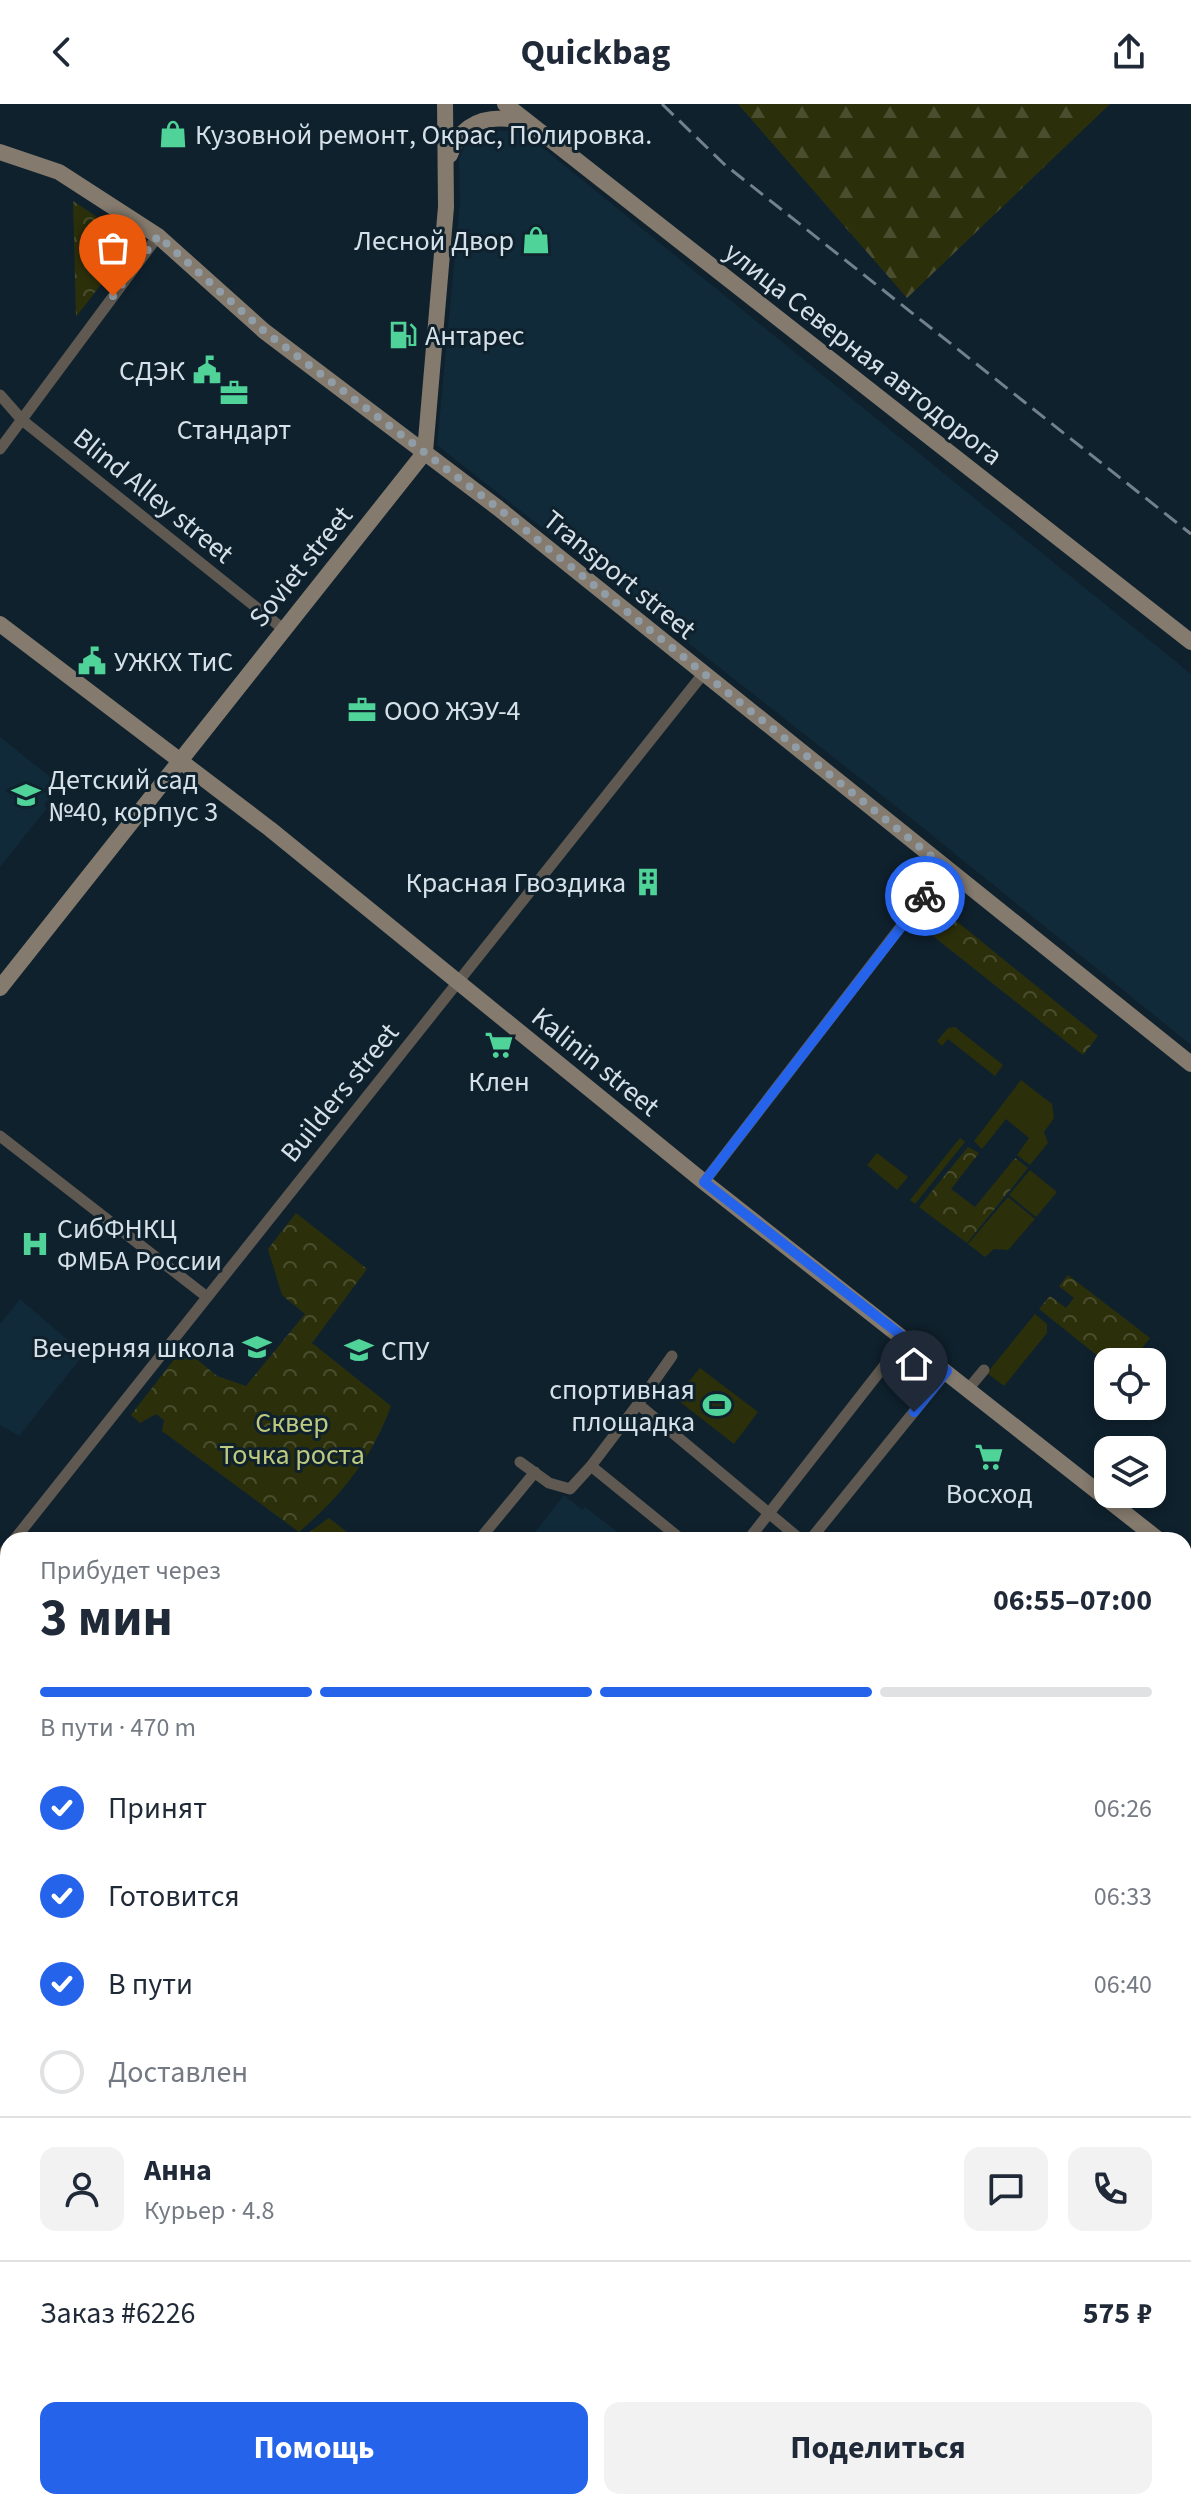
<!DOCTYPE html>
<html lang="ru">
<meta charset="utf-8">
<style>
body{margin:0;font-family:"Source Sans 3",sans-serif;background:#f2f2f3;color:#1f2937;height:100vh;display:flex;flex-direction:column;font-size:30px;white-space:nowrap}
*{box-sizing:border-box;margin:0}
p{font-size:26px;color:#747a83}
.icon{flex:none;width:44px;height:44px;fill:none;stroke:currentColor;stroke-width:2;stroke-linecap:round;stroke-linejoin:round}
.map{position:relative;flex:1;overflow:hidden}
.sheet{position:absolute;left:0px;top:1428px;width:1192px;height:978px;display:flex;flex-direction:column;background:#fff;border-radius:24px 24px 0 0;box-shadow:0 4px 12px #0003}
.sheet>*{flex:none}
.tools{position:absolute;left:1094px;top:1244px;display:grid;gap:16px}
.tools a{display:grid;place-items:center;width:72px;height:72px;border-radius:16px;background:#fff;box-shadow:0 4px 12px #0003;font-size:40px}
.pin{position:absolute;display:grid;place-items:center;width:68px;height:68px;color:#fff;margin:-82px -34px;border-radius:50% 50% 50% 0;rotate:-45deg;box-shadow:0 0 8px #0007}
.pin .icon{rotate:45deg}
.courier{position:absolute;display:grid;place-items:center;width:80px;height:80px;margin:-40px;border:6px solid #2563eb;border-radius:50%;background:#fff;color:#222;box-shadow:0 2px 10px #0007}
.summary em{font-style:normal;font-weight:700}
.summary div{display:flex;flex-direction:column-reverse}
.summary{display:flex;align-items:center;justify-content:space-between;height:136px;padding:0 40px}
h1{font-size:52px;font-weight:700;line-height:60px}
.bar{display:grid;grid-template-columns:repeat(4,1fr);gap:12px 8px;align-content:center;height:96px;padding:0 40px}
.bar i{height:10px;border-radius:6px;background:#e0e1e3}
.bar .on{background:#2563eb}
.bar p{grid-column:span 4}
.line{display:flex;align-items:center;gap:20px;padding:0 40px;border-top:2px solid #e0e1e3}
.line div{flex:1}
.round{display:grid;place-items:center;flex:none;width:84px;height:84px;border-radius:16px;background:#f2f2f3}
ol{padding:0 40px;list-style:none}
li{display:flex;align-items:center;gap:24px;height:88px}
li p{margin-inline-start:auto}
li .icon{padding:8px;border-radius:50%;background:#2563eb;color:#fff;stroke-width:4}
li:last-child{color:#747a83}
li i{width:44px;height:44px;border:4px solid #e0e1e3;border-radius:50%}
.primary-button{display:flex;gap:16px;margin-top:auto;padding:16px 40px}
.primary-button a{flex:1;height:92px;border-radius:16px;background:#2563eb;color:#fff;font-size:32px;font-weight:700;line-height:92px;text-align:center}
.primary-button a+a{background:#f2f2f3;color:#1f2937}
header{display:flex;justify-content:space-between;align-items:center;height:104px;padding:0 40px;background:#fff;font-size:36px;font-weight:700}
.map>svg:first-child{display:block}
.built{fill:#112a3a}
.grass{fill:#2c300a}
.forest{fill:url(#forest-firs)}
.park{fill:url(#park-crowns)}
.water{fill:url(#water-waves);stroke:#6b7f9c;stroke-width:2}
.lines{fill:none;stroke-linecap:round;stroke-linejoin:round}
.street{stroke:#5f5951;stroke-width:11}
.secondary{stroke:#847a6d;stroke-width:16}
.primary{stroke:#a09383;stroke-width:18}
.rail{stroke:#72818b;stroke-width:3;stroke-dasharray:16 8;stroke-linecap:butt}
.done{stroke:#909da7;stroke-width:8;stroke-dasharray:0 14.4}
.route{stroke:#2563eb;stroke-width:10}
.labels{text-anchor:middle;stroke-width:6;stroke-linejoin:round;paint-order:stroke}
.poi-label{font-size:28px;fill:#d5e0e8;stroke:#0f212d;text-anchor:start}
.street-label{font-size:28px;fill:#d5e0e8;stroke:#0f212d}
.park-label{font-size:28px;fill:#bec97d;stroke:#0f212d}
</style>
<header><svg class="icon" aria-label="back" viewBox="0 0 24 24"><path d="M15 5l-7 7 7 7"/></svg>Quickbag<svg class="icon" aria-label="share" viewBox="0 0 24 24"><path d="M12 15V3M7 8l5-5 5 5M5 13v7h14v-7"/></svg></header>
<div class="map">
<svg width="1191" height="2405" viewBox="0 0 1191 2405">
<defs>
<pattern id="forest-firs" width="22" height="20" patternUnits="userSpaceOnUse" patternTransform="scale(2)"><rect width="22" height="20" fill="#2c300a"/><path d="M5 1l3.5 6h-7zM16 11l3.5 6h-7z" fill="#4a4e2e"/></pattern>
<pattern id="park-crowns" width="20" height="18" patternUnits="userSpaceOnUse" patternTransform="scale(2)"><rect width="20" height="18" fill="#2c300a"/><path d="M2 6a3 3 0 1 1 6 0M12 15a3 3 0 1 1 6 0" fill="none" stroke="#4a4e2e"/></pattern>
<pattern id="water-waves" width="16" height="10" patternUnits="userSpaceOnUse" patternTransform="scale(2)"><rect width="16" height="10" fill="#3d567c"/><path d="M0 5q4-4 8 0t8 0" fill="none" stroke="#586e8f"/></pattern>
</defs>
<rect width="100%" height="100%" fill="#0f212d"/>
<path class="built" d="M493,26L517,28L533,36L1191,570V941L912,715L437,341L460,98L459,54L469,34Z
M0,633L60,681L44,701L47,704L0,763Z
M20,1195L84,1250L19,1332L0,1321V1220Z
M564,1391L582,1406L585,1403L628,1436H529Z
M0,1558L8,1564V1780L0,1773Z
M8,1912V2014L0,2008V1924Z"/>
<path class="grass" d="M955,923L1003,961L995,972L948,935L942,942L937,937L948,924Z
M1021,976L1052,1000L1054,1014L1044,1028L1048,1039L1030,1061L1017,1051L1029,1034L1006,1015L982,1045L974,1037Z
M960,1034L965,1038L915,1100L910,1096Z
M877,1049L908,1073L897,1086L867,1061Z
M1030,1066L1057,1088L1036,1113L1009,1091Z
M1008,1093L1035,1115L1008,1146L994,1145L985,1153L968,1140Z
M1035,1210L1047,1220V1229L1004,1282L987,1269Z
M700,1264L758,1308L734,1340L675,1294Z"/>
<path class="forest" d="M738,0H1110L907,194Z"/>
<path class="park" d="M73,97L130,135L129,144L76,213Z
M950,812L1098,932L1083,951L933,832Z
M968,1043L979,1049L951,1085L975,1103L1015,1054L1028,1064L967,1139L919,1103Z
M296,1109L367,1165L312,1239L391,1302C372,1354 341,1392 299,1428L162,1327L164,1316L156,1310L140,1319L131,1311L183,1244L217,1272L246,1282L305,1210L282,1191L268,1145Z
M1068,1171L1150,1234L1131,1258L1108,1260L1039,1205L1050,1192L1066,1204L1074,1194L1059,1182Z
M329,1414L357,1436H308L304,1432Z
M8,1693V1927L0,1939V1695Z
M0,2034L8,2040V2120L0,2114Z
M391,2398H460L469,2405H397Z
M918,2398H1023L1032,2405H915Z"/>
<path class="water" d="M0,2345L8,2352V2398H62L70,2405H0Z"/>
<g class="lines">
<path class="street" d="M0,291L22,316L282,524
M0,345L158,132
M915,805L936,820
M0,1032L207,1193
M704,1078L946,764
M672,1252L638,1300L801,1436
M969,1284L984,1266
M638,1300L591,1362L682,1436
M520,1358L549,1379L570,1385L591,1362
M14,1436L703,570
M479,1436L535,1368
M748,1436L888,1257
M810,1436L947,1267
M0,1453L8,1443
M1184,1917L1191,1908
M780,2405L786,2398"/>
<path class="secondary" d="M505,0L1191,538
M0,48L59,68L158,132L264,227L498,404L1191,960
M450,51C462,16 490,10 524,17
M0,520L270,725L704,1078L1159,1436
M0,884L425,348L446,103L445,0
M1184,1456L1191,1461
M0,2019L8,2025
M1184,2361L1191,2351
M474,2398L483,2405
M1149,2405L1154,2398"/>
<path class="primary" d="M0,1545L8,1551
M1067,2398L1076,2405"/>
<path class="rail" d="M662,0L724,60L1191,430"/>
</g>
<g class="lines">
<path class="done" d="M113,192L158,132L264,227L498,404L946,764L925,792"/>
<path class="route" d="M914,1308L947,1267L704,1078L925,792"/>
</g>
<defs>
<symbol id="shop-bare" viewBox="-9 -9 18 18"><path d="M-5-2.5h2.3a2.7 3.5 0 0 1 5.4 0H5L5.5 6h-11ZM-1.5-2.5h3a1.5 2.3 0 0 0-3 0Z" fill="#4fd399" stroke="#0f212d" stroke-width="2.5" paint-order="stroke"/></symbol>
<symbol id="fuel-bare" viewBox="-9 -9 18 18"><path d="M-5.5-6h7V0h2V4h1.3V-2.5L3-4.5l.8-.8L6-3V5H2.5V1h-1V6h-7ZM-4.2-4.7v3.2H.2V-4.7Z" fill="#4fd399" stroke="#0f212d" stroke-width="2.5" paint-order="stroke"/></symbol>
<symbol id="civic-bare" viewBox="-9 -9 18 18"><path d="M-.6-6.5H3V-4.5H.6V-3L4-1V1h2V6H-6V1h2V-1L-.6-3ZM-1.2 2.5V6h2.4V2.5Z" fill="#4fd399" stroke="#0f212d" stroke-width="2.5" paint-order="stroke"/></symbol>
<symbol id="office-bare" viewBox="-9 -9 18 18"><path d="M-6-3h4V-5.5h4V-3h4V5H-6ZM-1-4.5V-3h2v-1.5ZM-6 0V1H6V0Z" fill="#4fd399" stroke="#0f212d" stroke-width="2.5" paint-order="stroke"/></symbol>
<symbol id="school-bare" viewBox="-9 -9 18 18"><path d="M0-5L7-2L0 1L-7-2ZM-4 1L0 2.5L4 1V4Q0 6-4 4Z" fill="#4fd399" stroke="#0f212d" stroke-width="2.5" paint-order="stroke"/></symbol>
<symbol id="building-bare" viewBox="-9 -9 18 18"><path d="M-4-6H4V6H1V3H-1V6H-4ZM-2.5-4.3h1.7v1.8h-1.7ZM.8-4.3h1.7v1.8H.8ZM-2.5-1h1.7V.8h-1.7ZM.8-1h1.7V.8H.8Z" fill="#4fd399" stroke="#0f212d" stroke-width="2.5" paint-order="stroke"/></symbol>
<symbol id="supermarket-bare" viewBox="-9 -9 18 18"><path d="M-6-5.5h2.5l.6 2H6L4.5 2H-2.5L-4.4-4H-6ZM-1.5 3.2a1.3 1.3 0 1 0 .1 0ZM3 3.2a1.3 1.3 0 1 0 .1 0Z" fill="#4fd399" stroke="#0f212d" stroke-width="2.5" paint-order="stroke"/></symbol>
<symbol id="hospital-bare" viewBox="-9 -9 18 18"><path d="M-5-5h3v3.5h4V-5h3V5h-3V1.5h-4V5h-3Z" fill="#4fd399" stroke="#0f212d" stroke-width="2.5" paint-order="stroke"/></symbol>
<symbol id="university-bare" viewBox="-9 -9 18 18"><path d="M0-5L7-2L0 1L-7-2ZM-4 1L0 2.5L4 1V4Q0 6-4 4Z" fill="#4fd399" stroke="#0f212d" stroke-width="2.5" paint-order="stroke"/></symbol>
<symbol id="stadium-bare" viewBox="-9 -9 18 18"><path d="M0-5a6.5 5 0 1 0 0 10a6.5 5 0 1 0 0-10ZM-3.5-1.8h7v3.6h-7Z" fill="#4fd399" stroke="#0f212d" stroke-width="2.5" paint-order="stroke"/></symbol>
</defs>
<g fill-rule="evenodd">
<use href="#shop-bare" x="153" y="10" width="40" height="40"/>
<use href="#shop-bare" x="516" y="116" width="40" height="40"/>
<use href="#fuel-bare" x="383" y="211" width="40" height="40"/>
<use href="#civic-bare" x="187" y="246" width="40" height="40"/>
<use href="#office-bare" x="214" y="269" width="40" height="40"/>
<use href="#civic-bare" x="72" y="537" width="40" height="40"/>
<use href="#office-bare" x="342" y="586" width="40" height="40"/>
<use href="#school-bare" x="6" y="671" width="40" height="40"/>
<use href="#building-bare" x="628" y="758" width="40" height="40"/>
<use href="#supermarket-bare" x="479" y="921" width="40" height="40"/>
<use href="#hospital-bare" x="15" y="1120" width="40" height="40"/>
<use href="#school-bare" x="237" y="1223" width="40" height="40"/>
<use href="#university-bare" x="339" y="1226" width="40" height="40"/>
<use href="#stadium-bare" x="697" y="1281" width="40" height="40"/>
<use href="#supermarket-bare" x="969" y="1333" width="40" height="40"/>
</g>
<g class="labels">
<g class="poi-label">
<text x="195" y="40">Кузовной ремонт, Окрас, Полировка.</text>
<text x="514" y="146" text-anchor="end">Лесной Двор</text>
<text x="425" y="241">Антарес</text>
<text x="185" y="276" text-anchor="end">СДЭК</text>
<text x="234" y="335" text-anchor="middle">Стандарт</text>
<text x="114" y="567">УЖКХ ТиС</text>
<text x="384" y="616">ООО ЖЭУ-4</text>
<text x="48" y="685">Детский сад<tspan x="48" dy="32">№40, корпус 3</tspan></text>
<text x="626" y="788" text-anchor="end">Красная Гвоздика</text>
<text x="499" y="987" text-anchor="middle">Клен</text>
<text x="57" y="1134">СибФНКЦ<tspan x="57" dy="32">ФМБА России</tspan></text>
<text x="235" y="1253" text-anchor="end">Вечерняя школа</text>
<text x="381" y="1256">СПУ</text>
<text x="695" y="1295" text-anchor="end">спортивная<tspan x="695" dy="32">площадка</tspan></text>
<text x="989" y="1399" text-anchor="middle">Восход</text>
</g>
<g class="street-label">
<text transform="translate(864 249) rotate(38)" y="10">улица Северная автодорога</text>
<text transform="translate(154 391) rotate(39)" y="10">Blind Alley street</text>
<text transform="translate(300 462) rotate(-51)" y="10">Soviet street</text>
<text transform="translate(620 470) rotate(39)" y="10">Transport street</text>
<text transform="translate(596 957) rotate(39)" y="10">Kalinin street</text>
<text transform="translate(339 988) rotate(-51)" y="10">Builders street</text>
</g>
<g class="park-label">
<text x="292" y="1328">Сквер<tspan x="292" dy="32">Точка роста</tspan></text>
</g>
</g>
</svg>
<div class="tools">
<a><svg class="icon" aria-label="locate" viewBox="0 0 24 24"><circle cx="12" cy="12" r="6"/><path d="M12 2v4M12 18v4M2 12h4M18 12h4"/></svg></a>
<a><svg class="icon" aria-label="layers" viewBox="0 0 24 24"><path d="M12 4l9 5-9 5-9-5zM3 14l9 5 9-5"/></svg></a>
</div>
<div class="pin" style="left:113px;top:192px;background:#ea580c"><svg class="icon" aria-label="bag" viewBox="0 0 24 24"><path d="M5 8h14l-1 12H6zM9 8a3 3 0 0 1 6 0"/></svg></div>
<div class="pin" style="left:914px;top:1308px;background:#1f2937"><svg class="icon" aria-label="home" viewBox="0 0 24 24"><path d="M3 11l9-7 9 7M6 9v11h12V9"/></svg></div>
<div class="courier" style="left:925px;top:792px"><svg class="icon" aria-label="bike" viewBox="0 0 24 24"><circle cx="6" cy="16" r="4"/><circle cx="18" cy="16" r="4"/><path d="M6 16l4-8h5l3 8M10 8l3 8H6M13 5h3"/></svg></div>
<section class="sheet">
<div class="summary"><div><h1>3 мин</h1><p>Прибудет через</p></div><em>06:55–07:00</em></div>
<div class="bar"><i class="on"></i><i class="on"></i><i class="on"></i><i></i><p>В пути · 470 m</p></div>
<ol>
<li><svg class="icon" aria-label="check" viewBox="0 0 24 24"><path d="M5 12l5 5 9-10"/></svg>Принят<p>06:26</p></li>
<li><svg class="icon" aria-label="check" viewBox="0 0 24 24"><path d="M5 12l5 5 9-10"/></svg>Готовится<p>06:33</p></li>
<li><svg class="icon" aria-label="check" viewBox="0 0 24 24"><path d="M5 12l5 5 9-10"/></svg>В пути<p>06:40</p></li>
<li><i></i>Доставлен</li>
</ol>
<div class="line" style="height:144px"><a class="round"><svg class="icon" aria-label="person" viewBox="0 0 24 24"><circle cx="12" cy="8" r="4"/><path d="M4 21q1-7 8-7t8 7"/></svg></a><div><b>Анна</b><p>Курьер · 4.8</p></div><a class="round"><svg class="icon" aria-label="chat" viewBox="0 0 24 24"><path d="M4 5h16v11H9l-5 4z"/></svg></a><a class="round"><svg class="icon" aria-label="phone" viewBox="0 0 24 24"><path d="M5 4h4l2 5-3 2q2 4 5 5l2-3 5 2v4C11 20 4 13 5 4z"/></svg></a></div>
<div class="line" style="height:104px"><div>Заказ #6226</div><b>575 ₽</b></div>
<div class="primary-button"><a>Помощь</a><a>Поделиться</a></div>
</section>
</div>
